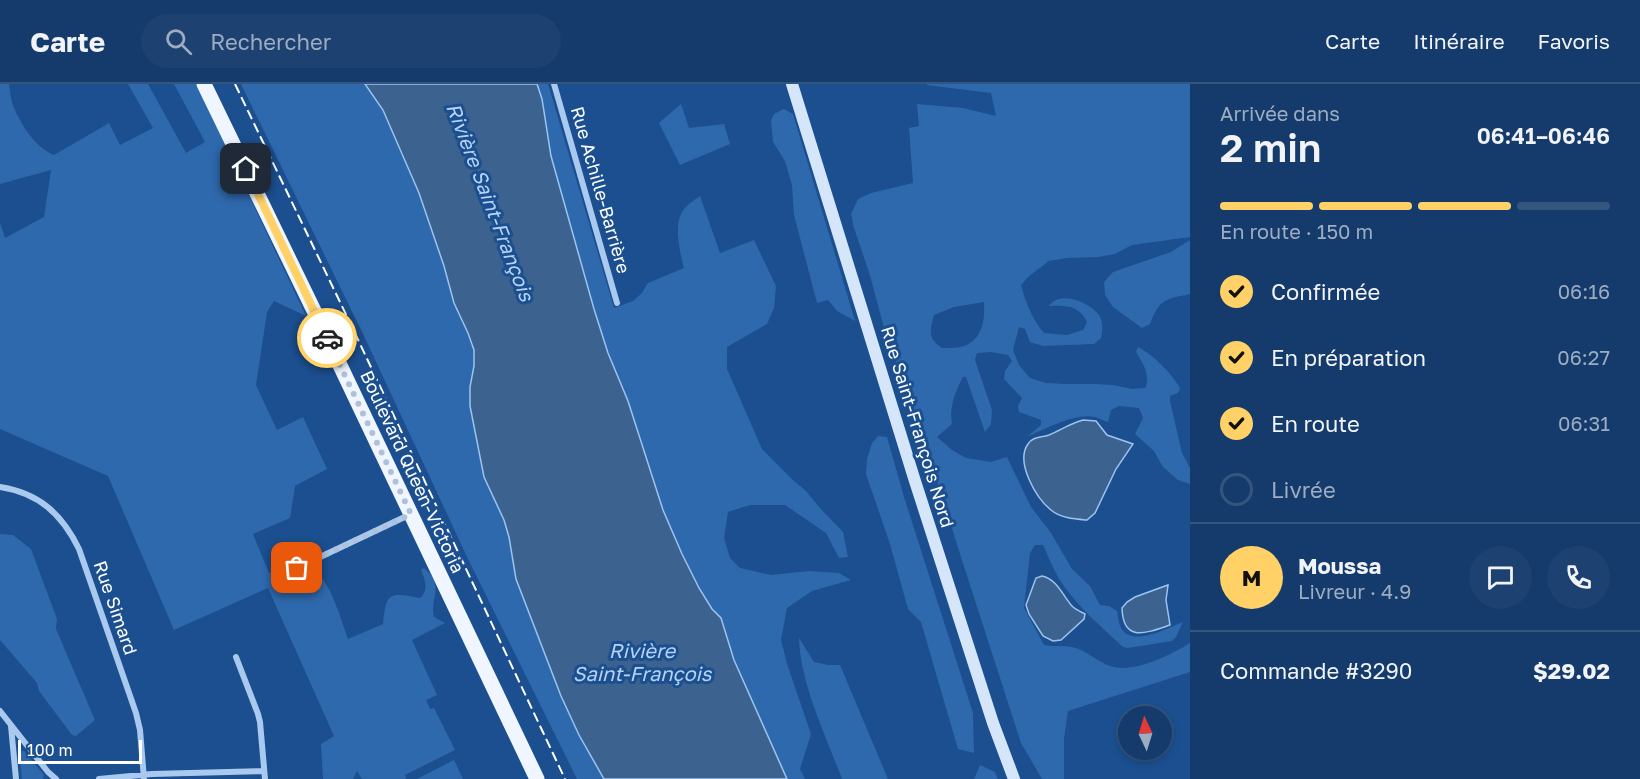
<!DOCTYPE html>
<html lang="fr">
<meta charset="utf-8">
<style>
body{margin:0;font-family:"Golos Text",sans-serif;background:#1d4271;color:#f1f3f6;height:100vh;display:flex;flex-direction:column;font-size:22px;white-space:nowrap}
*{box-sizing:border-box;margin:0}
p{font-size:20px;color:#9dadc1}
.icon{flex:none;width:33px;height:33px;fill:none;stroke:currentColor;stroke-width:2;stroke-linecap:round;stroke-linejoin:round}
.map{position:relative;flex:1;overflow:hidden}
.side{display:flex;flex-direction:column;background:#143b6b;width:450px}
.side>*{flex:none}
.needle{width:39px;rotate:356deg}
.tools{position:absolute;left:1118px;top:622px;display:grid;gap:12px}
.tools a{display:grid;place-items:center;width:54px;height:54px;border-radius:50%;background:#143b6b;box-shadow:0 3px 9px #0003,0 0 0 2px #33557e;font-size:30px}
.scale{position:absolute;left:18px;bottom:15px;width:124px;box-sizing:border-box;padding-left:6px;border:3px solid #fff;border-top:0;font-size:16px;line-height:21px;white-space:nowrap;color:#fff;-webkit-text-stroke:4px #1b4f8f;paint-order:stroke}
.pin{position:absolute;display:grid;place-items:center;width:51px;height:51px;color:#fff;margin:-26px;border-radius:12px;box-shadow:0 3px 9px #0006}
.courier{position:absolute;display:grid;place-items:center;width:60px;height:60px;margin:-30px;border:4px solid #ffd166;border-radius:50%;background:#fff;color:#222;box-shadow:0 2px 8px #0007}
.headline em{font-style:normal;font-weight:600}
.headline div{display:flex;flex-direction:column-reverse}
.headline{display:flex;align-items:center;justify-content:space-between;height:102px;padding:0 30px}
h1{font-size:39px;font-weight:600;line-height:45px}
.bar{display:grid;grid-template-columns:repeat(4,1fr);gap:9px 6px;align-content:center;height:72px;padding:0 30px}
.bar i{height:8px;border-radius:4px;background:#33557e}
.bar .selected{background:#ffd166}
.bar p{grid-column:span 4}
.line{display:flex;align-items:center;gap:15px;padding:0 30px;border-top:2px solid #33557e}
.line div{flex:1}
.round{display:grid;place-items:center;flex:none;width:63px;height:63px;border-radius:32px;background:#1d4271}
ol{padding:0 30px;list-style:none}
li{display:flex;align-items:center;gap:18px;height:66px}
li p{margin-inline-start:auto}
li .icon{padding:6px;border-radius:50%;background:#ffd166;color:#111;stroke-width:4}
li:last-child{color:#9dadc1}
li i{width:33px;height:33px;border:3px solid #33557e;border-radius:50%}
header{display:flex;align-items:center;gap:36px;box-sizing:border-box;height:84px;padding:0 30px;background:#143b6b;border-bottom:2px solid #33557e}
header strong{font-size:28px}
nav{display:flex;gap:33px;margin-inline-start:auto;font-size:21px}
.search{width:420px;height:54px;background:#1d4271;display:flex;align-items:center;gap:15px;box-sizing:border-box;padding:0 21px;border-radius:33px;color:#9dadc1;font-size:22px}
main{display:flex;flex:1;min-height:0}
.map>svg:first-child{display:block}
.green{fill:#2e69ad;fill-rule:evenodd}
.water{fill:#3c6290;stroke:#9cc4f0;stroke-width:1.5}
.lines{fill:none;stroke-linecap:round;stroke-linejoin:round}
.street{stroke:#a9c9ee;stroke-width:6}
.secondary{stroke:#d6e6fa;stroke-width:12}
.primary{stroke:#f0f6ff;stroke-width:15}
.rail{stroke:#fff;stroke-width:2;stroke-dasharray:10 4.5;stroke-linecap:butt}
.done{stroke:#afc1d8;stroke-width:6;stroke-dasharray:0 10.8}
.route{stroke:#ffd166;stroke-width:8}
.labels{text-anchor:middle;stroke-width:6;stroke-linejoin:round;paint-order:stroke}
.street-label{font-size:18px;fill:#fff;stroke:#1b4f8f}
.water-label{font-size:20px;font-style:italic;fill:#b5d3f5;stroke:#1b4f8f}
</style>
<header>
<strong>Carte</strong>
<div class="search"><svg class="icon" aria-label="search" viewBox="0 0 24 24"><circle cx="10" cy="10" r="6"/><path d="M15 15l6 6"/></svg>Rechercher</div>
<nav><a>Carte</a><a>Itinéraire</a><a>Favoris</a></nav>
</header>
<main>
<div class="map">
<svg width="1190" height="695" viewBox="0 0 1190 695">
<rect width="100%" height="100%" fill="#1b4f8f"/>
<path class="green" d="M0,0H9C10,8 11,17 14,24C22,42 35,63 54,71L109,39L120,61L153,44L128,0H148L186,69L205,58L174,0H196L306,232L274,217L267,228L256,301L277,346L303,333L327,385L295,402L290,434L253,450L269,489C283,485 308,480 319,491C332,503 342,538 348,555L383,540C386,508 389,508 420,514C429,507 425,495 421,486L424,484C446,503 429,514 434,533L445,539L412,556L437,611L426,616L430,625L434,624L455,666L405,691L406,695H362L357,687L353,695H323L321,660L334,652L268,504L174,546L108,392L0,345V139L5,154L44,133L51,86L0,100Z
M241,0H365L383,26L419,109L444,182L454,219L468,249L474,266V282L470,303L484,393L504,436L509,453L516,495L561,612L579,651L604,695H577L468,475L364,252Z
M537,0H548L614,224L633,217L642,209L648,199L684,184C680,168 672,138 685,124C689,119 695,116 700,112L720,169L754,156L776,202L774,224L767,240L727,263V285L762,365L794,397L805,406L820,424L843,448L848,473L839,474L826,449L785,421H750L728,428L724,454L730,474L740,484L771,491L809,487L839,489L851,496L812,507L787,524L781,556L788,583L811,650L800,685L805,695H787L734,576L721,534L712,525L699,504L682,470L663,426L628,317L608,269L594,225L551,72L542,15Z
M927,0H1190V153L1132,161L1115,170L1098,173L1067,174L1049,177L1028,193L1021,201C1026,219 1032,235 1044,249L1067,251L1083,246L1087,238C1079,221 1066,221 1049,222C1049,221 1055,216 1056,216C1069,210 1091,220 1099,231C1103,237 1103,246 1101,254L1094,260L1043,262L1030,258L1025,245L1019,243L1013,266L1019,281L1030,294L1046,299L1066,300H1095L1113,301L1132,305L1145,304C1151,292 1143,279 1136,268L1138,263C1155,272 1170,288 1180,304L1178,309L1170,312V317L1182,369L1190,384V400L1178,396L1163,383L1154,367L1135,350L1143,334L1139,324L1119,322L1111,326L1108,338C1104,337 1099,334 1095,333C1075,329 1045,345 1027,353L1041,341V336L1019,328L1018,322L1022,314L1004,295L1005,287L1012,277L1008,271L991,268L977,269L975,276L992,326L991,340L985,348L966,293H963C955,308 949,323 952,340L937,353L952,366L966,374L991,378L1007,373L1031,423L1051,449L1072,485L1090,502L1100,521L1109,522L1117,527C1118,531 1118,537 1120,542C1130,565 1168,544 1183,538L1176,553L1172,557L1128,564L1123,563C1100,542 1076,521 1059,495C1053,484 1048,472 1043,461H1035L1030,469L1024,524L1044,561C1054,563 1064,561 1072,563C1087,566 1097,578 1110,582C1133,590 1171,571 1190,559V588L1068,627L1064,654V695H1042L1021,659L960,470L920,342L886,251L869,188L854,144L851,130L858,115L871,109L913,99L909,44L919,42L917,20L963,24L996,32L991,9L927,1ZM984,218C985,234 983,253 967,261C960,264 950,264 942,264C927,254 930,247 934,231L954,223Z
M681,20L689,44L724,40L730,60L680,81L659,39Z
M784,25L793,30L855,237L837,227L828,216L817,219L794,131L792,101L785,77L773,58L771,36L774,30Z
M1190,156V210C1166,215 1159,215 1150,240L1142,244L1113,223L1105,211L1104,198L1113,188L1171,168Z
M878,352L887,353L904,413L973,629L974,669L958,665L921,538L908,525L890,460L866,390L867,375L872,359Z
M0,450L13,451L31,465L57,535L56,545L95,636L76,652L72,651L39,607L37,599L0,556Z
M799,554L814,578L828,581H840L888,695H842C826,652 800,599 799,554Z
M20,667H24L44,691L43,695H22L19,669Z
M454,676L463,695H417Z
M980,681L995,688L998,695H974Z"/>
<path class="water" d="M365,0H537L542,15L551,72L594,225L608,269L628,317L663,426L682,470L699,504L712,525L721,534L734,576L787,695H604L579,651L561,612L516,495L509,453L504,436L484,393L470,322V303L474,282V266L468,249L454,219L444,182L419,109L383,26Z
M1083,336L1096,337L1107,351L1133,360L1116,385L1095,429L1087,436C1075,435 1060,434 1051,426C1036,414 1015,378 1028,360C1033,352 1041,354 1049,351C1061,346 1069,340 1083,336Z
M1042,492C1057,495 1063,512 1072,522C1076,526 1081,528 1085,530L1084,535L1061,556L1053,557L1043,552L1029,530L1026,521L1036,494Z
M1168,501L1166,516L1170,541C1146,549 1123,559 1122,524L1127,518L1135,513Z"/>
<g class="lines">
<path class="street" d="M554,0L617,219
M0,403C39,409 62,430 79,465L136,629L140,646L144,695
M297,484L411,430
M236,573L258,630L260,638L265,695
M0,627L48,688L56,695
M11,642L16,695
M99,695L152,690L264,687"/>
<path class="secondary" d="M792,0L914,394L993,639L1014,695"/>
<path class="primary" d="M204,0L318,235L537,695"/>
<path class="rail" d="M235,0L353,245L565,695"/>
</g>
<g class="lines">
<path class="done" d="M297,484L411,430L327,254"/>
<path class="route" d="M246,85L327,254"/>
</g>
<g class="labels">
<g class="street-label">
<text transform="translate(600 106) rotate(74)" y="6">Rue Achille-Barrière</text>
<text transform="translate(917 343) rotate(73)" y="6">Rue Saint-François Nord</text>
<text transform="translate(412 388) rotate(65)" y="6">Boulevard Queen-Victoria</text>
<text transform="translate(115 524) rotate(71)" y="6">Rue Simard</text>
</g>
<g class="water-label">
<text transform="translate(490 118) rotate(69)" y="7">Rivière Saint-François</text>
<text x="642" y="574">Rivière<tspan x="642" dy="23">Saint-François</tspan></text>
</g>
</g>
</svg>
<div class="tools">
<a><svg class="needle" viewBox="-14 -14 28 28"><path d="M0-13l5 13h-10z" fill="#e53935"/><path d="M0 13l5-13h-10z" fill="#9dadc1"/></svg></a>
</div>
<div class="scale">100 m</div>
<div class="pin" style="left:297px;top:484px;background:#ea580c"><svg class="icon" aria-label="bag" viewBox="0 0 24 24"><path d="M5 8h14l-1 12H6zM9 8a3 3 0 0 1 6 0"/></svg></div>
<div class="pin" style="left:246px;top:85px;background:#1f2937"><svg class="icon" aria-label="home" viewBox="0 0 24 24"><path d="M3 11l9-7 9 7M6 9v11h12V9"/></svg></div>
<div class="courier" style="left:327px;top:254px"><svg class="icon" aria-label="car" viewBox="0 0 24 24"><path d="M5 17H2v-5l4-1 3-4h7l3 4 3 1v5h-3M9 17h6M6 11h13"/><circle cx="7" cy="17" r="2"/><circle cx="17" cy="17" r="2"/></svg></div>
</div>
<section class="side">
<div class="headline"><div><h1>2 min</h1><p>Arrivée dans</p></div><em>06:41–06:46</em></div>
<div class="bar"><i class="selected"></i><i class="selected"></i><i class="selected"></i><i></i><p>En route · 150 m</p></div>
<ol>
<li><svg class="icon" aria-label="check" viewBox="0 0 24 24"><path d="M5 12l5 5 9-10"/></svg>Confirmée<p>06:16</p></li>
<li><svg class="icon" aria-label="check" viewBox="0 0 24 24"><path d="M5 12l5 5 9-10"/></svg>En préparation<p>06:27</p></li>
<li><svg class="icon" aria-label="check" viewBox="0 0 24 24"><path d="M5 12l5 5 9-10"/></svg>En route<p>06:31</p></li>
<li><i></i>Livrée</li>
</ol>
<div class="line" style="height:108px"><b class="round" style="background:#ffd166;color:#111">M</b><div><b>Moussa</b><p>Livreur · 4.9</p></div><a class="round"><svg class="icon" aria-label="chat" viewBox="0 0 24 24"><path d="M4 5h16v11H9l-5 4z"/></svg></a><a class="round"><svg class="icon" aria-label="phone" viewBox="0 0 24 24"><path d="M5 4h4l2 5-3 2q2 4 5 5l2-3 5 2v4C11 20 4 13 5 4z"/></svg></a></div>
<div class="line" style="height:78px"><div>Commande #3290</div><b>$29.02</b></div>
</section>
</main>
